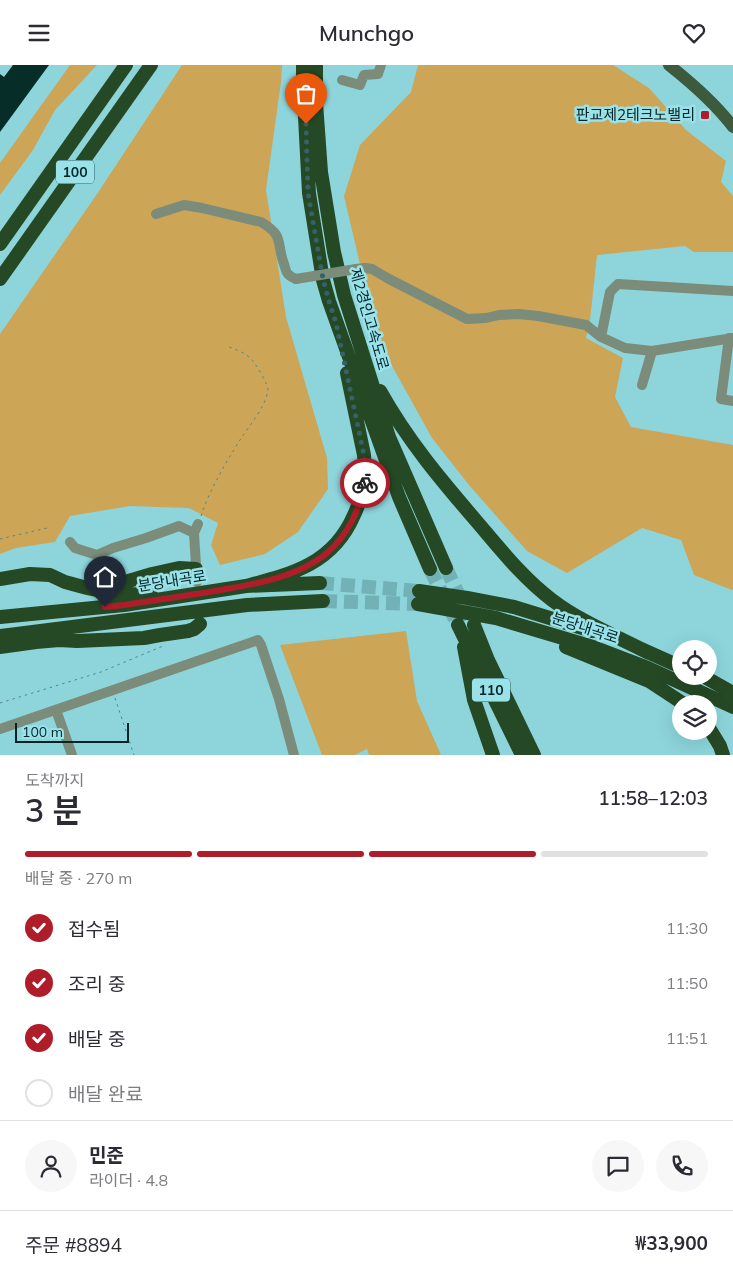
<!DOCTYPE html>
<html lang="ko">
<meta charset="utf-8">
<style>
body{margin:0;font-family:Mulish,"Noto Sans KR",sans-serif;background:#f7f7f7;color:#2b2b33;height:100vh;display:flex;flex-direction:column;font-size:19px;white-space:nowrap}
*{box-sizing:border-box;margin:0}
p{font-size:16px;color:#7c7c81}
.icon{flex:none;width:28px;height:28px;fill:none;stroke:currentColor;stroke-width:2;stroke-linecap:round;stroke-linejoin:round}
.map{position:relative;height:690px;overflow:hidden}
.details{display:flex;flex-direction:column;background:#fff;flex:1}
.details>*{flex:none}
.controls{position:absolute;left:672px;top:575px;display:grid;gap:10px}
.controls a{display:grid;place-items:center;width:45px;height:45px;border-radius:50%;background:#fff;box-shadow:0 5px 20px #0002;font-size:25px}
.scale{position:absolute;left:15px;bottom:12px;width:114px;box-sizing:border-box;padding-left:5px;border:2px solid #052427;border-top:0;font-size:14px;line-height:18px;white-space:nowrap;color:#052427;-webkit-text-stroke:4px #99e2e9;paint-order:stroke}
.pin{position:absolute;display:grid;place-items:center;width:42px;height:42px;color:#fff;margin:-51px -21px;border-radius:50% 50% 50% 0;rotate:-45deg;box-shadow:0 0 5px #0007}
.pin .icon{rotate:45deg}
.courier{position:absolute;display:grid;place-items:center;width:50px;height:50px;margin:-25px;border:4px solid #b01d2a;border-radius:50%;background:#fff;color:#222;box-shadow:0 1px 6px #0007}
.head em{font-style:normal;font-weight:600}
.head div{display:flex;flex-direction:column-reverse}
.head{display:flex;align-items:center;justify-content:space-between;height:85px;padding:0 25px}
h1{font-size:32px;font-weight:600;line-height:38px}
.bar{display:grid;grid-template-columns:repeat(4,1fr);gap:8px 5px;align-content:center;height:60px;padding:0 25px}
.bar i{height:6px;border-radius:4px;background:#e1e1e2}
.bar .selected{background:#b01d2a}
.bar p{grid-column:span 4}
.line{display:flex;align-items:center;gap:12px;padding:0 25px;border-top:1px solid #e1e1e2}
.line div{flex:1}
.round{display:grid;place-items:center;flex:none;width:52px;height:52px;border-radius:26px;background:#f7f7f7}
ol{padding:0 25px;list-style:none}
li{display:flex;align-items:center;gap:15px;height:55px}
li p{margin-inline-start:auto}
li .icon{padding:5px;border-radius:50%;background:#b01d2a;color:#fff;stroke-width:4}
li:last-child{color:#7c7c81}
li i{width:28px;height:28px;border:2px solid #e1e1e2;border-radius:50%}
header{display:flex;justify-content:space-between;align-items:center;height:65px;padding:0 25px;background:#fff;font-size:22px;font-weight:600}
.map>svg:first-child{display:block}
.green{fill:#cca556}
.building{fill:#062d28}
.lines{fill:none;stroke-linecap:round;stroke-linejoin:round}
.highway-tunnel{stroke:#72b2b7;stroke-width:14;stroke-dasharray:14 7;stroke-linecap:butt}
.path{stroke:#50868b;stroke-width:1;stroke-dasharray:2.5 4;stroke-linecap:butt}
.minor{stroke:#7b8c7a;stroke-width:10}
.major{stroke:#3d5b3c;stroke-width:12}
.highway{stroke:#264925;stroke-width:14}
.minor-bridge{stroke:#7b8c7a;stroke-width:10}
.done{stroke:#356266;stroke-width:5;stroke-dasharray:0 9}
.route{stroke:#b01d2a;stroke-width:6}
.poi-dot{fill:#b01d2a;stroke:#99e2e9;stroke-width:2}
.labels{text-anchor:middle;stroke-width:5;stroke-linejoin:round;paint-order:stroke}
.shield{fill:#99e2e9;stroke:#315d61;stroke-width:1}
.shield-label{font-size:14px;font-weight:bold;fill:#052427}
.poi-label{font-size:15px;fill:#052427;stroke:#99e2e9;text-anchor:end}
.street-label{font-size:15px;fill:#052427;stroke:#99e2e9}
</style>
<header><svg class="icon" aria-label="menu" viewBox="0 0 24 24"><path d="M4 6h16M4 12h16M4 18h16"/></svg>Munchgo<svg class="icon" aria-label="heart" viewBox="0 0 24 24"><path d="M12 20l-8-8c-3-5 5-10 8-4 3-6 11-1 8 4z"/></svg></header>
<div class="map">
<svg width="733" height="690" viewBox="0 0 733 690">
<rect width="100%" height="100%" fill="#8dd5db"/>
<path class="green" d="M70,0H97L55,45L33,85L0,130V98Z
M182,0H282L281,17L266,125L286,252L327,393L328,424L298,467L265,489L220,500L211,480L218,458L189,443L130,441L70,451L55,477L16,483L0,489V269L97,129Z
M418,0H613L649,23L686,65L726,96L721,117L733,131V187H694L685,181L597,190L590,255L586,273L623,293L615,332L631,362L733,380V524L732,525L694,510L681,475L642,463L567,508L527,486L469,420L432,373L386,290L363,212L344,131L360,80L411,27Z
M406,566L417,636L441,690H369L367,684L355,690H322L280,580Z"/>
<path class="building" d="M13,0H49L0,67V9L4,12Z"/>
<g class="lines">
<path class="highway-tunnel" d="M446,503L472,558
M430,504L458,560
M320,518L419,526
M323,536L418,539"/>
<path class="path" d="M201,451C210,424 225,399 240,375C248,362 266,342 268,325C268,319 256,299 252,295C246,288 237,285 229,282
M0,474L47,463
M115,633L134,690
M0,638L101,607L163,581"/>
<path class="minor" d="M342,15L360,20L364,10L378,9L381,0
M156,149L184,140L202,143L261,157C285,171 276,178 284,199C285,202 286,208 289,210C291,212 294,213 296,214
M356,204L365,203L372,204L389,214L467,254L486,253L499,250L519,249L538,251L586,260L601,272L625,283L652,286L733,273
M601,272L610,227L618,219L733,226
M729,273L721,334L733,336
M642,320L652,286
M194,468L197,517
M70,477L75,483L97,490L113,483L146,473L179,461L194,468L198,459
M56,645L72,690
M0,664L258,575L261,580L279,634L294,690"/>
<path class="major" d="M669,0C693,19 715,38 733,62"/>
<path class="highway" d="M303,0V14L309,128L323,215L329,236L399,432L430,504
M316,0V38L321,107L334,187L344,230L389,372L446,503
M0,179L126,0
M0,214L151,0
M380,326C408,376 441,415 478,458C501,485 523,513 552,535C581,557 616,571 649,588
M0,514L30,509L50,510L65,517L87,523L111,528L151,530
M246,521C292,509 333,499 354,450C364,429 366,413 364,390L347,308
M105,523L152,509L179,503L196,504
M419,526L467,533L514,542L592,566
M418,539L496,553L593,582L648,603L733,642
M0,552L124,540L246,521L320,518
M458,560L522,690
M474,560L488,595L534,690
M0,571L247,540L323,536
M0,582L36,577L59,575L77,576L144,573L160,570L188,566L194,564L200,559
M464,582L474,635L493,690
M566,582L649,616L684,639
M641,584L681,602
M703,611L733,628
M709,663L720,681L723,690"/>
<path class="minor-bridge" d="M296,214L356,204"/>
</g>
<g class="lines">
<path class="done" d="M306,59L308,128L323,214L329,236L336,258L364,390L365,418"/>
<path class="route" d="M105,542L124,540C150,536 177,532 203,528C243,521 296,515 328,487C348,470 360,443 365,418"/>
</g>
<rect class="poi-dot" x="700" y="45" width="10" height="10" rx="2.5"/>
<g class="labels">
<g class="shield">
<rect x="56" y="95.5" width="38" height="23" rx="4"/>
<rect x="472" y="613.5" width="38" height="23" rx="4"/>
</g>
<g class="shield-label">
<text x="75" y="112">100</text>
<text x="491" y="630">110</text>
</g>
<g class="poi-label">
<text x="695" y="55">판교제2테크노밸리</text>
</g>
<g class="street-label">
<text transform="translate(369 254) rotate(74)" y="5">제2경인고속도로</text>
<text transform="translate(172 516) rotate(-9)" y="5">분당내곡로</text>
<text transform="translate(585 563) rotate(18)" y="5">분당내곡로</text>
</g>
</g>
</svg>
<div class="controls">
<a><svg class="icon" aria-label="locate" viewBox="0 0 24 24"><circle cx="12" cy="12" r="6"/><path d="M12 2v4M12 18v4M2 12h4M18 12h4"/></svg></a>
<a><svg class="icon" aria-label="layers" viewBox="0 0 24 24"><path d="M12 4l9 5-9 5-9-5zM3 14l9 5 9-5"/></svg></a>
</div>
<div class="scale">100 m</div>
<div class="pin" style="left:306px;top:59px;background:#ea580c"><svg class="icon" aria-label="bag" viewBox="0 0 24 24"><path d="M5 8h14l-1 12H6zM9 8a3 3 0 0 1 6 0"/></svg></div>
<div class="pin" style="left:105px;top:542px;background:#1f2937"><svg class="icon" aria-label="home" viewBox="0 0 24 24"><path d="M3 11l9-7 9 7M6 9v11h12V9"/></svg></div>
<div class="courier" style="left:365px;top:418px"><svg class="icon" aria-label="bike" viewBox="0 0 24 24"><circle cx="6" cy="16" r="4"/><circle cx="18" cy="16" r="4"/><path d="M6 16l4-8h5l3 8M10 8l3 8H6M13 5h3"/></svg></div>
</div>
<section class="details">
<div class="head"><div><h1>3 분</h1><p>도착까지</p></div><em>11:58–12:03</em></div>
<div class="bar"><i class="selected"></i><i class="selected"></i><i class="selected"></i><i></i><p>배달 중 · 270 m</p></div>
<ol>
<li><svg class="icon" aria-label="check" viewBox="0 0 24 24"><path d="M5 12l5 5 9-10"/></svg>접수됨<p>11:30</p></li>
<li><svg class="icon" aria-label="check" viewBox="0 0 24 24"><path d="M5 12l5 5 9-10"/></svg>조리 중<p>11:50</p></li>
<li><svg class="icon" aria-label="check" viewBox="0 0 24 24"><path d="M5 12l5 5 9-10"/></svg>배달 중<p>11:51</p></li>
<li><i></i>배달 완료</li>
</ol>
<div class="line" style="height:90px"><a class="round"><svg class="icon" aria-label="person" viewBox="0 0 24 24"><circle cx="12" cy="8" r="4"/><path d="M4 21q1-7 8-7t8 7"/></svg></a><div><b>민준</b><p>라이더 · 4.8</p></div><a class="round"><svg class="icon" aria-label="chat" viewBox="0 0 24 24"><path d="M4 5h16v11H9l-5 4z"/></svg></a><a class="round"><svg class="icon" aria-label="phone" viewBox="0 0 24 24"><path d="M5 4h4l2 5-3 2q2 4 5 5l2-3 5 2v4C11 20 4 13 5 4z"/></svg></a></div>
<div class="line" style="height:65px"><div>주문 #8894</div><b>₩33,900</b></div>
</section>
